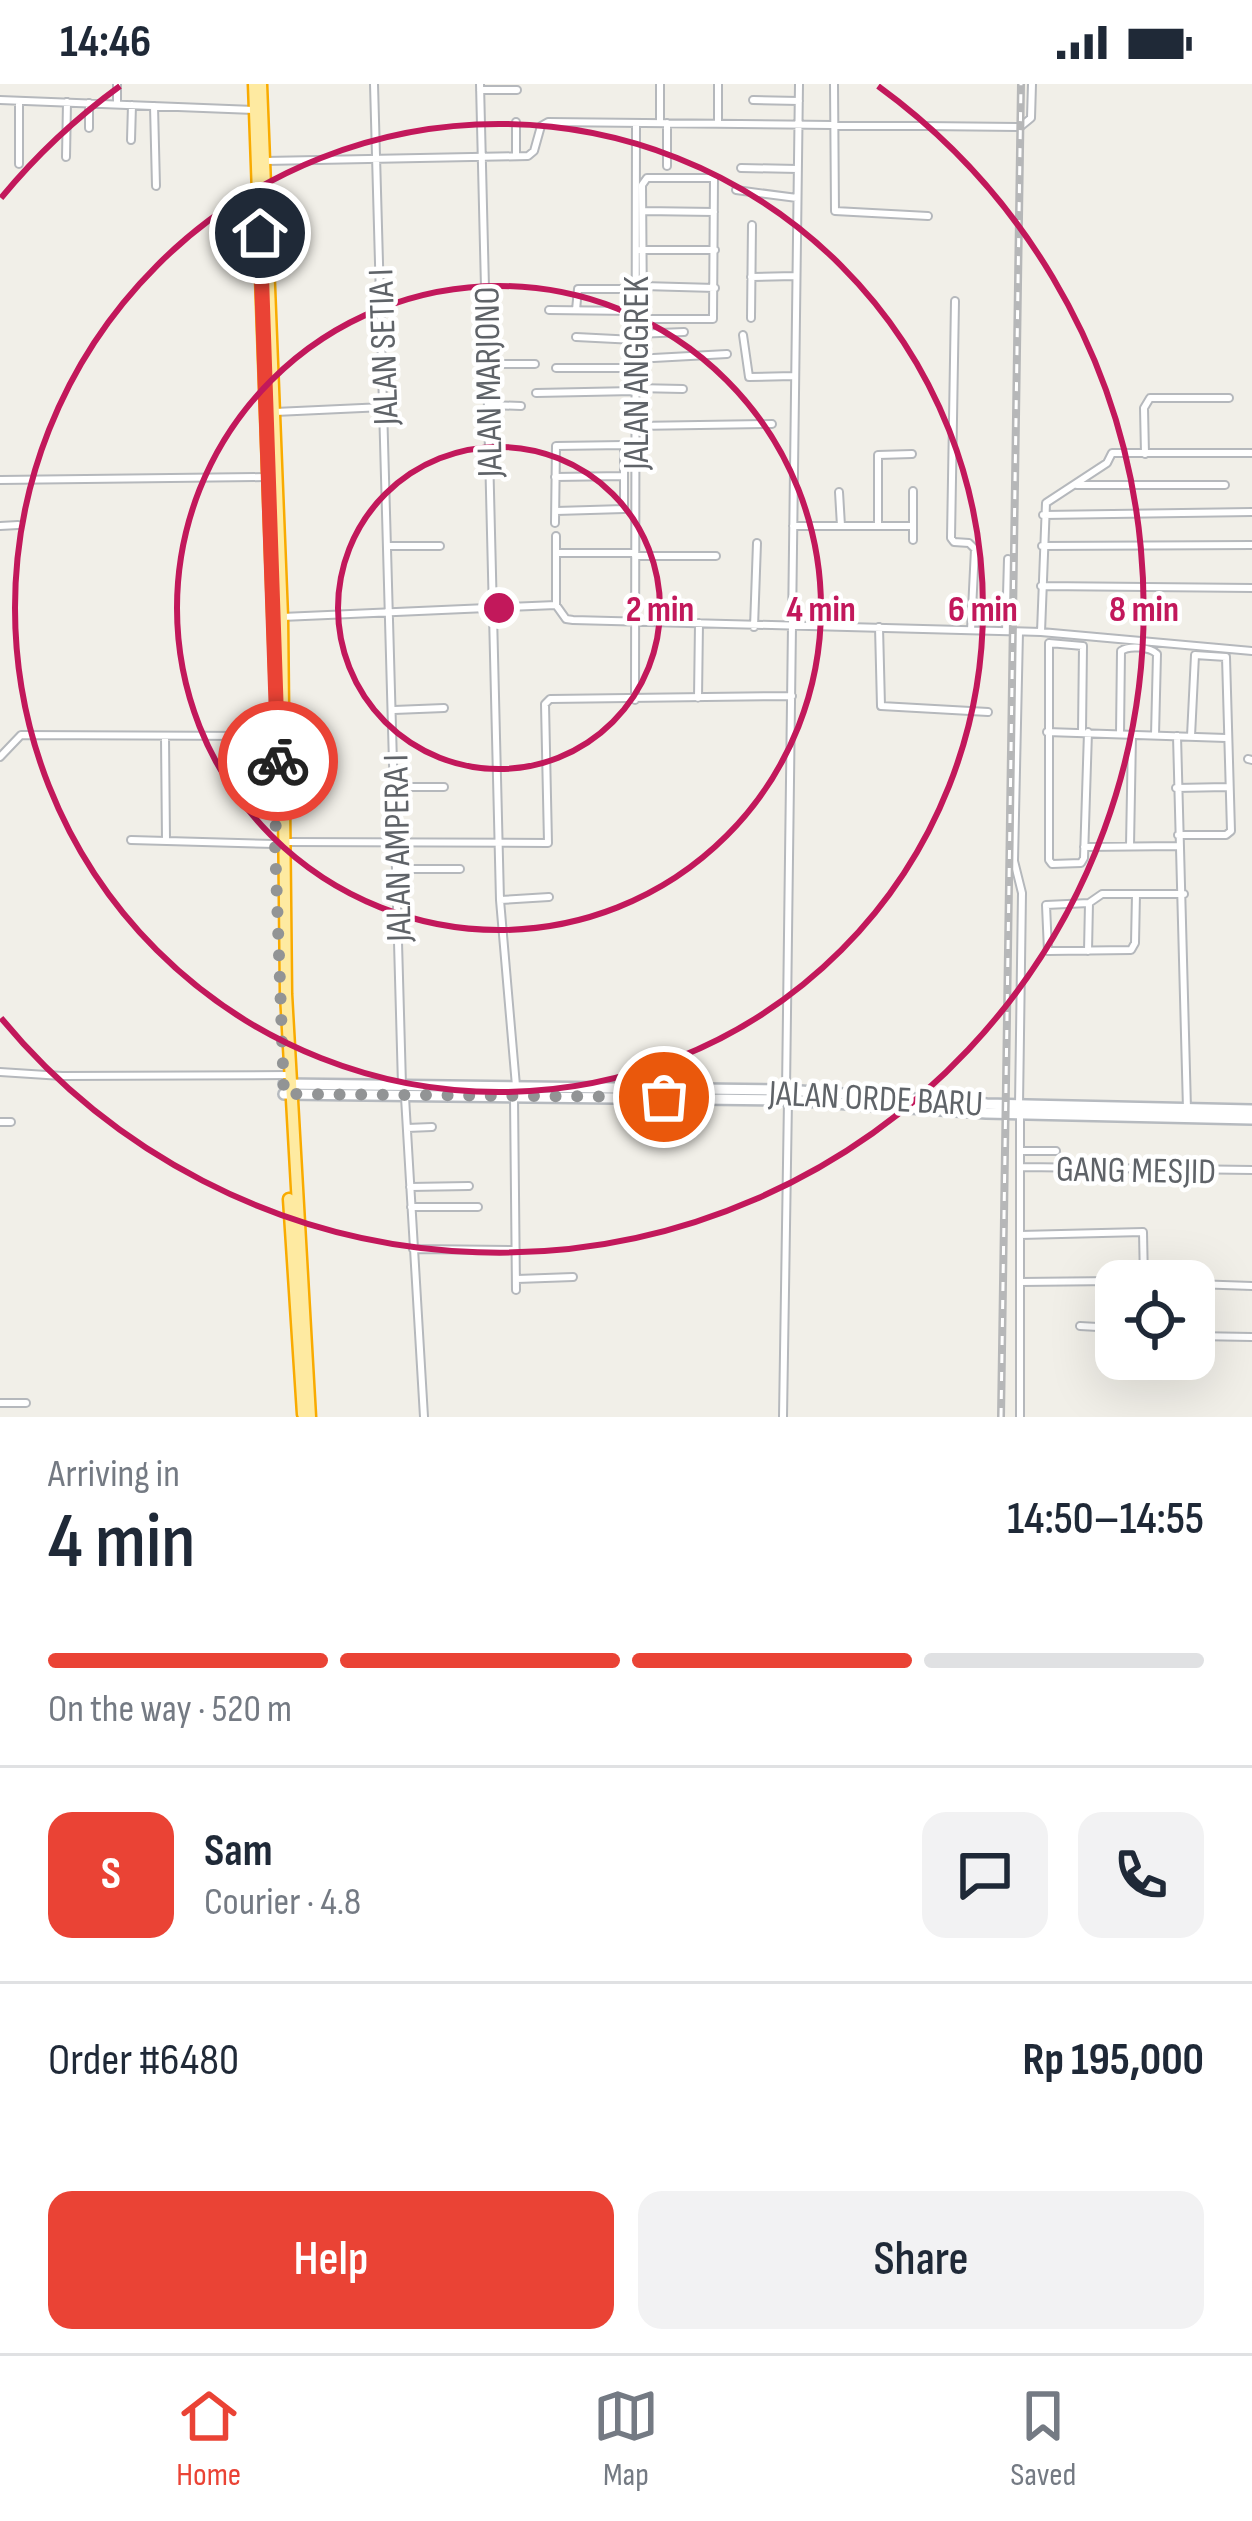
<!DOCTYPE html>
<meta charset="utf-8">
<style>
body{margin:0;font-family:"Sofia Sans Condensed",sans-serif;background:#f2f2f3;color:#1f2937;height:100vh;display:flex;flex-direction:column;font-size:45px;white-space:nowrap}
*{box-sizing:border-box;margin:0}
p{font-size:39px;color:#747a83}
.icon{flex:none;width:66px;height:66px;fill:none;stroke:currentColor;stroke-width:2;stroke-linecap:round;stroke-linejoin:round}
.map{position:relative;height:1333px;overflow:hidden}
.sheet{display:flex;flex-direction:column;background:#fff;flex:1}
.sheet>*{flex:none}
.buttons{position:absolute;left:1095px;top:1176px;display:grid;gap:24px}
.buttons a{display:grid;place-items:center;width:120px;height:120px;border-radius:24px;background:#fff;box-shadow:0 12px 48px #0002;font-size:60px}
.pin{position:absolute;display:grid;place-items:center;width:102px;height:102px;color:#fff;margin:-51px;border:6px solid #fff;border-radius:50%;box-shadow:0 3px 12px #0007}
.courier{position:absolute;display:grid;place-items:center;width:120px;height:120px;margin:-60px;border:9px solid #ea4335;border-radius:50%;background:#fff;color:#222;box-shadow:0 3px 15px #0007}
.summary em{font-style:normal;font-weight:600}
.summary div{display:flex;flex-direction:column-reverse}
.summary{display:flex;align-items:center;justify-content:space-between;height:204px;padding:0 48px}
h1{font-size:78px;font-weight:600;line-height:90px}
.bar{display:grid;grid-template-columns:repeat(4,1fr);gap:18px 12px;align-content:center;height:144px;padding:0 48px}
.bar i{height:15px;border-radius:9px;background:#e0e1e3}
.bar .active{background:#ea4335}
.bar p{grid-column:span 4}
.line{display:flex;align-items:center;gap:30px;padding:0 48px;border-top:3px solid #e0e1e3}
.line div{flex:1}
.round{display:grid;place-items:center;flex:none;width:126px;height:126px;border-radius:24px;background:#f2f2f3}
.cta{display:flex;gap:24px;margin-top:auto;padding:24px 48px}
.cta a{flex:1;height:138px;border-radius:24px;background:#ea4335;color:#fff;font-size:48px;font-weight:600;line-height:138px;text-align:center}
.cta a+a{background:#f2f2f3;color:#1f2937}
.status{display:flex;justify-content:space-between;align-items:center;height:84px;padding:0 60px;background:#fff;direction:ltr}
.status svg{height:33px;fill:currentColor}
.menu{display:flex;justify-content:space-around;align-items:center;height:168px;border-top:3px solid #e0e1e3;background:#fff;font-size:33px;color:#747a83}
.menu a{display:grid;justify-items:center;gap:6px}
.menu .active{color:#ea4335}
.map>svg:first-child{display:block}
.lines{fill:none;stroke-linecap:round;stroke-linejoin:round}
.minor-casing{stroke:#b5b8bc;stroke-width:10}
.secondary-casing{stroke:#b6babf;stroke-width:14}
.trunk-casing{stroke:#f9ab00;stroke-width:15}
.minor{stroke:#fff;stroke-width:6}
.secondary{stroke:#fff;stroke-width:9}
.trunk{stroke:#feeaa1;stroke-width:10}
.rail-casing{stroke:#b6b7b8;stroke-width:8}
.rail{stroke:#fff;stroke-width:3;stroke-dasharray:9;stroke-linecap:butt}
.done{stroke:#929495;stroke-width:12;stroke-dasharray:0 21.6}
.route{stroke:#ea4335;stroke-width:15}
.ring{fill:none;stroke:#c2185b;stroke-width:6}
.labels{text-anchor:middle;stroke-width:9;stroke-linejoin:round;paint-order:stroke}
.street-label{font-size:36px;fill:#5f6368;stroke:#fff}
.centre{fill:#c2185b;stroke:#fff;stroke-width:6}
.ring-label{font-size:36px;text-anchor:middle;font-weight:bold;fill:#c2185b;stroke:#fff;stroke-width:9;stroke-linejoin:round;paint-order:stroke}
</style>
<div class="status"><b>14:46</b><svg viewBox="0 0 49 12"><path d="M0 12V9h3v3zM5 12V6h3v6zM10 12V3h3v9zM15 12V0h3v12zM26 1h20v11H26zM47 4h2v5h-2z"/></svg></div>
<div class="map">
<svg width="1252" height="1333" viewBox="0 0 1252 1333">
<rect width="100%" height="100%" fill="#f1efe8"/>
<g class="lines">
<defs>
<path id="minor" d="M374,0L402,1001
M480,0L500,816L516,1002
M718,0V40
M834,0L835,127L928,132
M480,6H517
M0,16L254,26
M753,16L799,17
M117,20V0
M154,22L156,102
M516,38V72
M660,38V0
M667,39V82
M89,44V19
M131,56L132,21
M66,73L67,18
M265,77L528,72L534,67L541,42L548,38L1020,43L1031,34L1032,0
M19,80V17
M741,84L798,85
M647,94H714L713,235H648L643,231L642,101Z
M736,106L797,114
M643,127L714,128
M640,166H715
M751,193L795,192
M643,202L715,204
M955,217L951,454L954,458L969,459L975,465L971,546
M549,226L635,227
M576,226L578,205H635
M751,234L752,141
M635,250L684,248
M743,251L749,293L794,292
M576,253L635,256
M635,275L727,270
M487,280H535
M556,284H635
M635,304L683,305
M536,309L634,307
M488,321L521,322
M275,328L384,323
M635,342L772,340
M1145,370L1144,324L1150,314H1229
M555,393L624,392
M0,396L266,393
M1077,401H1225
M913,407V442
M839,408L841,442
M1043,431L1252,428
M555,439L556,362L624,361V425L556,427
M0,442L18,441
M793,442H913V456
M878,442V371L912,370
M390,462H440
M1042,462L1252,461
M556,469H635
M635,472H716
M1041,502L1252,504
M556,521V452
M282,533L556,521L566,535L573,536L1041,548L1252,567
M754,543L757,459
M879,543L881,622L988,628
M1006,547L1008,475
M1041,548L1046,419L1107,379L1112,369H1252
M698,614L699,539
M635,616L636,39
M394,626L444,624
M1082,647L1083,562L1049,559V776L1052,780L1081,779L1084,774L1088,648
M1047,648L1226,654
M1120,650L1121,567C1129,561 1150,563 1157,570L1155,651
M1177,652L1187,1025
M165,653L166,756
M0,673L21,651L278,652
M1248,675L1252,676
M394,703H444
M1176,704L1227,703
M1178,751H1226L1231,747L1226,573L1195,571L1191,652
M131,756L275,760
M287,758L548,759L545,620L550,615L792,612
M1130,762L1132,652
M1084,763L1179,762
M398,785H460
M1136,810L1135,859L1131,866L1048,867L1046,821L1089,819L1102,810H1184
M500,816L549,813
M1088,867L1089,819
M0,988L62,992L290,991
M786,1006L799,0
M405,1013L424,1333
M514,1014L516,1206
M1019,1021L1022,809L1014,777L1019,548
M1020,1031V1333
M0,1038H11
M407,1044L432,1043
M1020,1067H1056
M1022,1083L1252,1086
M410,1103L469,1102
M411,1123H478
M1020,1151L1143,1148L1144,1197
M413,1165L516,1166
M517,1195L573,1193
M1020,1198L1116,1197
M1194,1200L1252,1202
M1080,1242L1116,1244
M1194,1252L1252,1253
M0,1319H26
M783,1333L788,1016"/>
<path id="secondary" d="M284,1000L786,1006L987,1020L1252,1026
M284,1010L788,1016L986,1029L1252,1035"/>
<path id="trunk" d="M254,0L276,605
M261,0L282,533L286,910L310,1333
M289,1115L303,1330"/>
</defs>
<use href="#minor" class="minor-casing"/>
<use href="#secondary" class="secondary-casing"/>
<use href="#trunk" class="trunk-casing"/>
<use href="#minor" class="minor"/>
<use href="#secondary" class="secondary"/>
<use href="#trunk" class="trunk"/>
<defs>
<path id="rail" d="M1001,1333L1021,0"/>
</defs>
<use href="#rail" class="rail-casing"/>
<use href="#rail" class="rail"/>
</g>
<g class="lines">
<path class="done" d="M278,677L275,760L284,1010L664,1013"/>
<path class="route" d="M260,149L278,677"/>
</g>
<g class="ring">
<circle cx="499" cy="524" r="161"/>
<circle cx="499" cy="524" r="322"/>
<circle cx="499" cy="524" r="484"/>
<path d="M1 114A645 645 0 0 1 120 2M878 2A645 645 0 1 1 1 934"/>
</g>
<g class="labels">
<g class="street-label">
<text transform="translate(382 263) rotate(-92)" y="13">JALAN SETIA I</text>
<text transform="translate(635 289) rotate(-90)" y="13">JALAN ANGGREK</text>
<text transform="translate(487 298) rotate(-91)" y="13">JALAN MARJONO</text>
<text transform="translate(396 764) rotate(-91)" y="13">JALAN AMPERA I</text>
<text transform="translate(876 1013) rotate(3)" y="13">JALAN ORDE BARU</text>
<text transform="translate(1136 1085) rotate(1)" y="13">GANG MESJID</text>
</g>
</g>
<circle cx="499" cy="524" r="18" class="centre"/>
<g class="ring-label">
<text x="660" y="537">2 min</text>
<text x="821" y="537">4 min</text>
<text x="983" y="537">6 min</text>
<text x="1144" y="537">8 min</text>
</g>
</svg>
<div class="buttons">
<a><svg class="icon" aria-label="locate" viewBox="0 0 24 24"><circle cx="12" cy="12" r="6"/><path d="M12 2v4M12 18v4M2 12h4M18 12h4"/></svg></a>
</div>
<div class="pin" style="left:664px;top:1013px;background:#ea580c"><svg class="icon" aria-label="bag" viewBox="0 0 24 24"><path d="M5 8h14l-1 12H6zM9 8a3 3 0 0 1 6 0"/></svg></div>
<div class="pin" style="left:260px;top:149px;background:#1f2937"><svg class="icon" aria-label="home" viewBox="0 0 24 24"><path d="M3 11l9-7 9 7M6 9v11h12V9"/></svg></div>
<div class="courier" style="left:278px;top:677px"><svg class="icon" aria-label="bike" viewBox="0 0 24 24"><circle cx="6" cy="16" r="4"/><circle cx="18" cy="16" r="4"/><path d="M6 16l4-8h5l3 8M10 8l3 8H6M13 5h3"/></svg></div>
</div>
<section class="sheet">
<div class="summary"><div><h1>4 min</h1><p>Arriving in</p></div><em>14:50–14:55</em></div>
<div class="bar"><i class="active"></i><i class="active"></i><i class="active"></i><i></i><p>On the way · 520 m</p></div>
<div class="line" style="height:216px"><b class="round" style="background:#ea4335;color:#fff">S</b><div><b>Sam</b><p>Courier · 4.8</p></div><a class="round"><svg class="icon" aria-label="chat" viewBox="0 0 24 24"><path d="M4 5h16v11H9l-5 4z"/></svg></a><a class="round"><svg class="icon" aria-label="phone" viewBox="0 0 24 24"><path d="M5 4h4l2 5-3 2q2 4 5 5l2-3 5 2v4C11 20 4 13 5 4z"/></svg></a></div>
<div class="line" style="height:156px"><div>Order #6480</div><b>Rp 195,000</b></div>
<div class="cta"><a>Help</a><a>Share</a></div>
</section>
<nav class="menu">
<a class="active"><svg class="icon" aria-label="home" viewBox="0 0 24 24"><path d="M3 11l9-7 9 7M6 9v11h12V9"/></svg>Home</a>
<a><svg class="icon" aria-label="map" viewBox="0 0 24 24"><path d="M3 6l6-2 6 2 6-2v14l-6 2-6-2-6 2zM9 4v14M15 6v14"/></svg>Map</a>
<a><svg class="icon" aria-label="saved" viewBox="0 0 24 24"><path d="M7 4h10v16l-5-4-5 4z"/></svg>Saved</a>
</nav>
